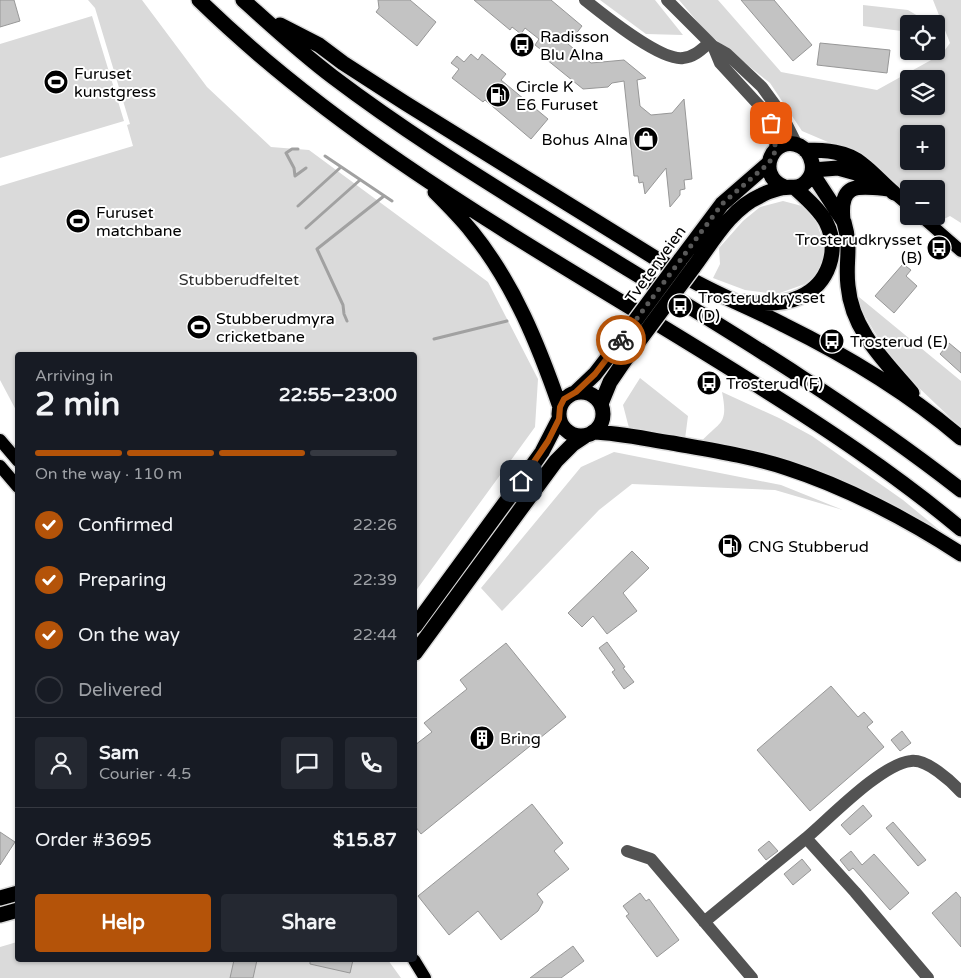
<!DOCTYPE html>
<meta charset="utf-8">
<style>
body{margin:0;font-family:"Varela Round",sans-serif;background:#242831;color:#f1f3f6;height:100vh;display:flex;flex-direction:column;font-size:19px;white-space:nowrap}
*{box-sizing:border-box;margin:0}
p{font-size:16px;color:#9ea1a6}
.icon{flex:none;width:28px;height:28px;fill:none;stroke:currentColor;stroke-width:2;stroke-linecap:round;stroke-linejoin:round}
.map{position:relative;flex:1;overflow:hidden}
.drawer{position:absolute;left:15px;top:352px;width:402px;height:610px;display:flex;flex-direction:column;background:#171b24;border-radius:5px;box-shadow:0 1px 4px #0004}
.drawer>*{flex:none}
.tools{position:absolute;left:900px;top:15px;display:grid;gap:10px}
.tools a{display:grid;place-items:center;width:45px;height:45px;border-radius:5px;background:#171b24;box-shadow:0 1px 4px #0004;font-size:25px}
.pin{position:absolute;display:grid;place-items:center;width:42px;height:42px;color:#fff;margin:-21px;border-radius:10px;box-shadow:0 2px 8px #0006}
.courier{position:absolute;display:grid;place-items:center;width:50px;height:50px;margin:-25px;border:4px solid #b45309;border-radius:50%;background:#fff;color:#222;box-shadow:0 1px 6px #0007}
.head em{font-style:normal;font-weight:800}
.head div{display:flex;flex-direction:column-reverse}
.head{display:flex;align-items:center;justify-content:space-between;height:85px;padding:0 20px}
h1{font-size:32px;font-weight:800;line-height:38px}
.bar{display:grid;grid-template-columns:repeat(4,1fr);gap:8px 5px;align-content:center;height:60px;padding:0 20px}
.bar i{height:6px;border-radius:4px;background:#363941}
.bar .current{background:#b45309}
.bar p{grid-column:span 4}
.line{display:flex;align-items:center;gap:12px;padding:0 20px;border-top:1px solid #363941}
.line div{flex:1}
.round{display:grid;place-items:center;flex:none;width:52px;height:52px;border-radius:5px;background:#242831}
ol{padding:0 20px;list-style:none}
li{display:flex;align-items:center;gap:15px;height:55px}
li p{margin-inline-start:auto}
li .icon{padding:5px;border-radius:50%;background:#b45309;color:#fff;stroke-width:4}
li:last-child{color:#9ea1a6}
li i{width:28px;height:28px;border:2px solid #363941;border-radius:50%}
.action{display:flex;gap:10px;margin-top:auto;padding:10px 20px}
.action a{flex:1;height:58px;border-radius:5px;background:#b45309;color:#fff;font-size:20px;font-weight:800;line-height:58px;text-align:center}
.action a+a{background:#242831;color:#f1f3f6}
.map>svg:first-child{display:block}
.green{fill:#dadada;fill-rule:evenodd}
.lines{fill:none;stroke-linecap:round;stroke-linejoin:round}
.stream{stroke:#a1a1a1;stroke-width:3}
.building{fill:#c3c3c3;stroke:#979797}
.major-casing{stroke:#dbdbdb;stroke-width:15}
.highway-casing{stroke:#dbdbdb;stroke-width:18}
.minor{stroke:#535353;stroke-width:12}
.major{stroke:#000;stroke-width:12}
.highway{stroke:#000;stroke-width:15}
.highway-bridge-casing{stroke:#dbdbdb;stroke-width:18;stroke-linecap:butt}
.highway-bridge{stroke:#000;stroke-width:15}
.done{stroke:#595959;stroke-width:5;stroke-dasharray:0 9}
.route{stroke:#b45309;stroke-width:6}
.labels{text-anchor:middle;stroke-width:4;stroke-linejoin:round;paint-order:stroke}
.poi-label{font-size:16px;fill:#000;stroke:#fff;text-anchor:start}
.street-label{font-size:16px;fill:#000;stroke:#fff}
.park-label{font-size:16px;fill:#313131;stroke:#fff}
</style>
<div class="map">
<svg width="961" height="978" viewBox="0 0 961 978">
<rect width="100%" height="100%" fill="#fff"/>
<path class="green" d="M88,0H142L207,87L271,147L309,150L488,282L538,379L535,427L415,592V355H18L17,412L0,380V186L133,146L127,125L130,124L95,8Z
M600,0H655L683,35L646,34Z
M679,0H718L781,72L877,90L942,54L950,43L933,0H961V223L950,216L942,220L936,216V189H909V194L856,154L802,131L770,83L706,32ZM909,79H936V106H909ZM909,134H936V161H909Z
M863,5L908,10L918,16L919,24H909V32L863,26Z
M92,16L124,121L0,158V44Z
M783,201L802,206L816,221L823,241L826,252L820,271L805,284L777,294L745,290L713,278L720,264L719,248L743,221L760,207Z
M859,297L961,381V428L893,363L859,306Z
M640,378L688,416L685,439L629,428L623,405Z
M722,392L779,418L812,436L903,500L954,542L815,475L699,444C719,421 729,427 722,392Z
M614,452L781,485L843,510L775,490L632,484L599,510L502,611L481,588L581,467Z
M17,942L18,960H388L401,978H0V947Z"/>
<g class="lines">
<path class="stream" d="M298,149H292L286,153L294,168L295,176L306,168
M325,156L392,201
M298,206L341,167
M306,228L360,180
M347,321L344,314L343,305L317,249L384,196
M434,339L507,321"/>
</g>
<path class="building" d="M0,0H14L20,21L0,27Z
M378,0H410L436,22L417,46L376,12L379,8Z
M474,0H551L582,26L568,44L591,63L624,60L646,78L637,80L640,106L651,115L672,113L684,99L692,179L684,180L685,189L680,190V195L670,207L666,168L645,194L643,182L639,183L638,176H634L624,81L612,83L608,87L583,89L541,55L544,52L535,45L539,39L525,28L521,34L512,27L510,30Z
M741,0H774L812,45L793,61Z
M820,43L890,50L887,73L817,65Z
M471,54L478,60L482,54L506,74L501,80L548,119L531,139L485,100L483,102L452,78L459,69L451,63L457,56L464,62Z
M903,264L911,270L906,276L917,286L894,313L875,296Z
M949,343L961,353V373L940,354Z
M632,551L649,568L623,593L637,611L607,634L593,616L582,627L568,613Z
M607,642L625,667L623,668L634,682L624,689L612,672L615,670L599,648Z
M506,643L566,717L421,834L415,826V745L432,732L424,723L467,689L460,680Z
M831,686L858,717L864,712L873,722L867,727L884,747L810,811L757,750Z
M902,731L911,743L900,751L891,740Z
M532,804L563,843L554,851L569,869L537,894L543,902L538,911L501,940L478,911L449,935L418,896Z
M863,805L872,816L850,835L841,825Z
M893,822L926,860L918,866L886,828Z
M0,832L15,842L0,865Z
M769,841L778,851L766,860L758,850Z
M851,851L862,865L874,854L909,893L890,910L853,868L849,871L840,860Z
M802,859L811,870L793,885L784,874Z
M956,892L961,898V947L932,913Z
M640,893L646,901L649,899L679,940L657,957L626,916L629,914L623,906Z
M573,946L584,961L561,978H530Z
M234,960H257L253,978H230Z
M310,960H353L350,973L310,964Z"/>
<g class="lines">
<defs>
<path id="major" d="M894,193L909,206
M921,216L961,251
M0,440L18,461
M0,466L18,487
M414,960L425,978"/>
<path id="highway" d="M199,0C359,156 560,261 747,379C821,425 894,473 961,529
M243,0C272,26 301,53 333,77C399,127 469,171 540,215C683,304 829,387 961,490
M280,25L319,45L343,63L405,103L681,274C714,294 750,307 784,325C847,356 907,392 961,438
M805,150C824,150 847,151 862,164C873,172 883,184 894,193
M813,170L838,168L874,178
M812,173L844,222C852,249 845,261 848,286C852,331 885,361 912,393
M435,192C448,205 461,218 472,232C514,284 538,344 560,407
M843,220C839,181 859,186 889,189
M680,260L722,204L769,163
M693,268C712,243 730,209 760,196C766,192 774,190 781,188C790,186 798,190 806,182C817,172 813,153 800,146C774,133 754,174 784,187
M743,302C761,304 783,305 800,297C829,284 840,250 826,222C819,209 806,198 795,188
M559 414a22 22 0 1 1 44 0a22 22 0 1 1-44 0Z
M576,392L595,374L612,352
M601,404L610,382L625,360
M593,432C620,433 646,439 672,443C711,450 750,456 787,468C846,487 909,520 961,554
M415,626L532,466L542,452L559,419
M415,653L556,461L573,444L585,436
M0,898L18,893
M0,915L18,910"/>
</defs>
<use href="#major" class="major-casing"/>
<use href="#highway" class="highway-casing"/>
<path class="minor" d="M585,0C604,15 660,61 683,58C694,57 701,50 709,43
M667,0L713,46L727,54L762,87L781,113L797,145
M713,46L720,63L767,114L773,130L776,150
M806,838L855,892L928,978
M627,851L651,859L752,978
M704,922C738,894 771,867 805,839C829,819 881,764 911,761C927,759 951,781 961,792"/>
<use href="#major" class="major"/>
<use href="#highway" class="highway"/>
<defs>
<path id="highway-bridge" d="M612,352L680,260
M625,360L693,268"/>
</defs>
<use href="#highway-bridge" class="highway-bridge-casing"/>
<use href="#highway-bridge" class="highway-bridge"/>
</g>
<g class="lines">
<path class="done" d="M621,340L722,204L769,163L776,150L771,123"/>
<path class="route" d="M521,481L548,441L559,419L560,407L564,399L576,392L595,374L621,340"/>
</g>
<defs>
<symbol id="bus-disc" viewBox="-11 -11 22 22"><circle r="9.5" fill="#000" stroke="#fff"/><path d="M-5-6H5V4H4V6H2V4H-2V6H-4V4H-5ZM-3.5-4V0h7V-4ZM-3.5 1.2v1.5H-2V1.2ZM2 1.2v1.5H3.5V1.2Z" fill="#fff"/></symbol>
<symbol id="stadium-disc" viewBox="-11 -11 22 22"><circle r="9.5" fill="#000" stroke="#fff"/><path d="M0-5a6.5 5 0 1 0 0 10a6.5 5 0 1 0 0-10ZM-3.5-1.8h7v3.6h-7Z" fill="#fff"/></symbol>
<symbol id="fuel-disc" viewBox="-11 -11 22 22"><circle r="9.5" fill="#000" stroke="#fff"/><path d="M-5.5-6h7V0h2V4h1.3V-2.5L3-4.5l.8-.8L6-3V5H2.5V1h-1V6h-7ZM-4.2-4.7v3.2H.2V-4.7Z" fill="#fff"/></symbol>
<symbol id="shop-disc" viewBox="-11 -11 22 22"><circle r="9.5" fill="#000" stroke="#fff"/><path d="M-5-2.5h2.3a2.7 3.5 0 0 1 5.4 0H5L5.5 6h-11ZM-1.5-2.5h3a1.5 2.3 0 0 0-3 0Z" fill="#fff"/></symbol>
<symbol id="building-disc" viewBox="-11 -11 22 22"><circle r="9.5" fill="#000" stroke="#fff"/><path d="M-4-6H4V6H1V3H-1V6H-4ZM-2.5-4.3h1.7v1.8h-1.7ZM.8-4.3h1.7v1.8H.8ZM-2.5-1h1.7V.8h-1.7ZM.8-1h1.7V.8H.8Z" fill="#fff"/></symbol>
</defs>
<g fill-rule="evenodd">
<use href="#bus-disc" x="508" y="31" width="28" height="28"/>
<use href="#stadium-disc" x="42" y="68" width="28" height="28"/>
<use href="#fuel-disc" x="484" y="81" width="28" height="28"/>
<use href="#shop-disc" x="632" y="125" width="28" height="28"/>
<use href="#stadium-disc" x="64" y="207" width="28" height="28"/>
<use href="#bus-disc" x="925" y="234" width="28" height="28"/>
<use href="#bus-disc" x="666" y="292" width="28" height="28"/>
<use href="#stadium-disc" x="185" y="313" width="28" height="28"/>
<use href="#bus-disc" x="818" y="327" width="28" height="28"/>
<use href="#bus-disc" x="695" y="369" width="28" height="28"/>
<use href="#fuel-disc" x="716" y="532" width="28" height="28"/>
<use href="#building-disc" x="468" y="724" width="28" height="28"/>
</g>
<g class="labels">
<g class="poi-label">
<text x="540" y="42">Radisson<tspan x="540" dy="18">Blu Alna</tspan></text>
<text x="74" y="79">Furuset<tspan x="74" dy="18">kunstgress</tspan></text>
<text x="516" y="92">Circle K<tspan x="516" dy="18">E6 Furuset</tspan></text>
<text x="628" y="145" text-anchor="end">Bohus Alna</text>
<text x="96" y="218">Furuset<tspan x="96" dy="18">matchbane</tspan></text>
<text x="922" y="245" text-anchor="end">Trosterudkrysset<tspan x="922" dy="18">(B)</tspan></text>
<text x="698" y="303">Trosterudkrysset<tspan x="698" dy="18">(D)</tspan></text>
<text x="216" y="324">Stubberudmyra<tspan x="216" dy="18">cricketbane</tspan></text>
<text x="850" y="347">Trosterud (E)</text>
<text x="726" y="389">Trosterud (F)</text>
<text x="748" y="552">CNG Stubberud</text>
<text x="500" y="744">Bring</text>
</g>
<g class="street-label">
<text transform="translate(655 264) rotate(-54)" y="6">Tvetenveien</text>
</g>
<g class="park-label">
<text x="239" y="285">Stubberudfeltet</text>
</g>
</g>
</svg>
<div class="tools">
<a><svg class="icon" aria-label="locate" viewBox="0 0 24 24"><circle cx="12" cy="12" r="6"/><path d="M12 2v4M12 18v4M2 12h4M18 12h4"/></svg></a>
<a><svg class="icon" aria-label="layers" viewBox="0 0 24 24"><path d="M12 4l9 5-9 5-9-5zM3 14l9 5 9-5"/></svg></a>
<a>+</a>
<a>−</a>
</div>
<div class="pin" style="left:771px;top:123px;background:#ea580c"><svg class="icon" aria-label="bag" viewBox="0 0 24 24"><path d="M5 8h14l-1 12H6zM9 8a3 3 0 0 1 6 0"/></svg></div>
<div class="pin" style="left:521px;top:481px;background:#1f2937"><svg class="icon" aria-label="home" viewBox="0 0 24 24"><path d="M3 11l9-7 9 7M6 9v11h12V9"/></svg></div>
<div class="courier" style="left:621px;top:340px"><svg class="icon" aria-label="bike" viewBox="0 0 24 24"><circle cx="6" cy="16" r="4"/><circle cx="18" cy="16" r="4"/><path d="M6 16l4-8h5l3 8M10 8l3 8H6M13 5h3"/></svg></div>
<section class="drawer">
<div class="head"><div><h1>2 min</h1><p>Arriving in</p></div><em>22:55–23:00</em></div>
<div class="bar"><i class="current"></i><i class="current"></i><i class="current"></i><i></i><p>On the way · 110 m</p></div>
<ol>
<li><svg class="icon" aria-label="check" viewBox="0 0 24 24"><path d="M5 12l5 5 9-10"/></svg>Confirmed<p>22:26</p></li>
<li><svg class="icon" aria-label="check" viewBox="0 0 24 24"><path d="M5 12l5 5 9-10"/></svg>Preparing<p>22:39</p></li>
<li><svg class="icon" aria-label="check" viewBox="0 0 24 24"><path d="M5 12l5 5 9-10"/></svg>On the way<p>22:44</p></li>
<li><i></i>Delivered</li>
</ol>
<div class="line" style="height:90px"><a class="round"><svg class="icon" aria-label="person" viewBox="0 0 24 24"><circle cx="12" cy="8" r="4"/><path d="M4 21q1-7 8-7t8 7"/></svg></a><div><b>Sam</b><p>Courier · 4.5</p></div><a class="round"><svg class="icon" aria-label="chat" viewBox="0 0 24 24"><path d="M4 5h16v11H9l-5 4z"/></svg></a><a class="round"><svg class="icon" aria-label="phone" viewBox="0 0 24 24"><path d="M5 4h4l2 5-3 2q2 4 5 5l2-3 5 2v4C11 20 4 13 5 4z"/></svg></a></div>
<div class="line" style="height:65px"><div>Order #3695</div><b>$15.87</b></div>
<div class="action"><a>Help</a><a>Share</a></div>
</section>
</div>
